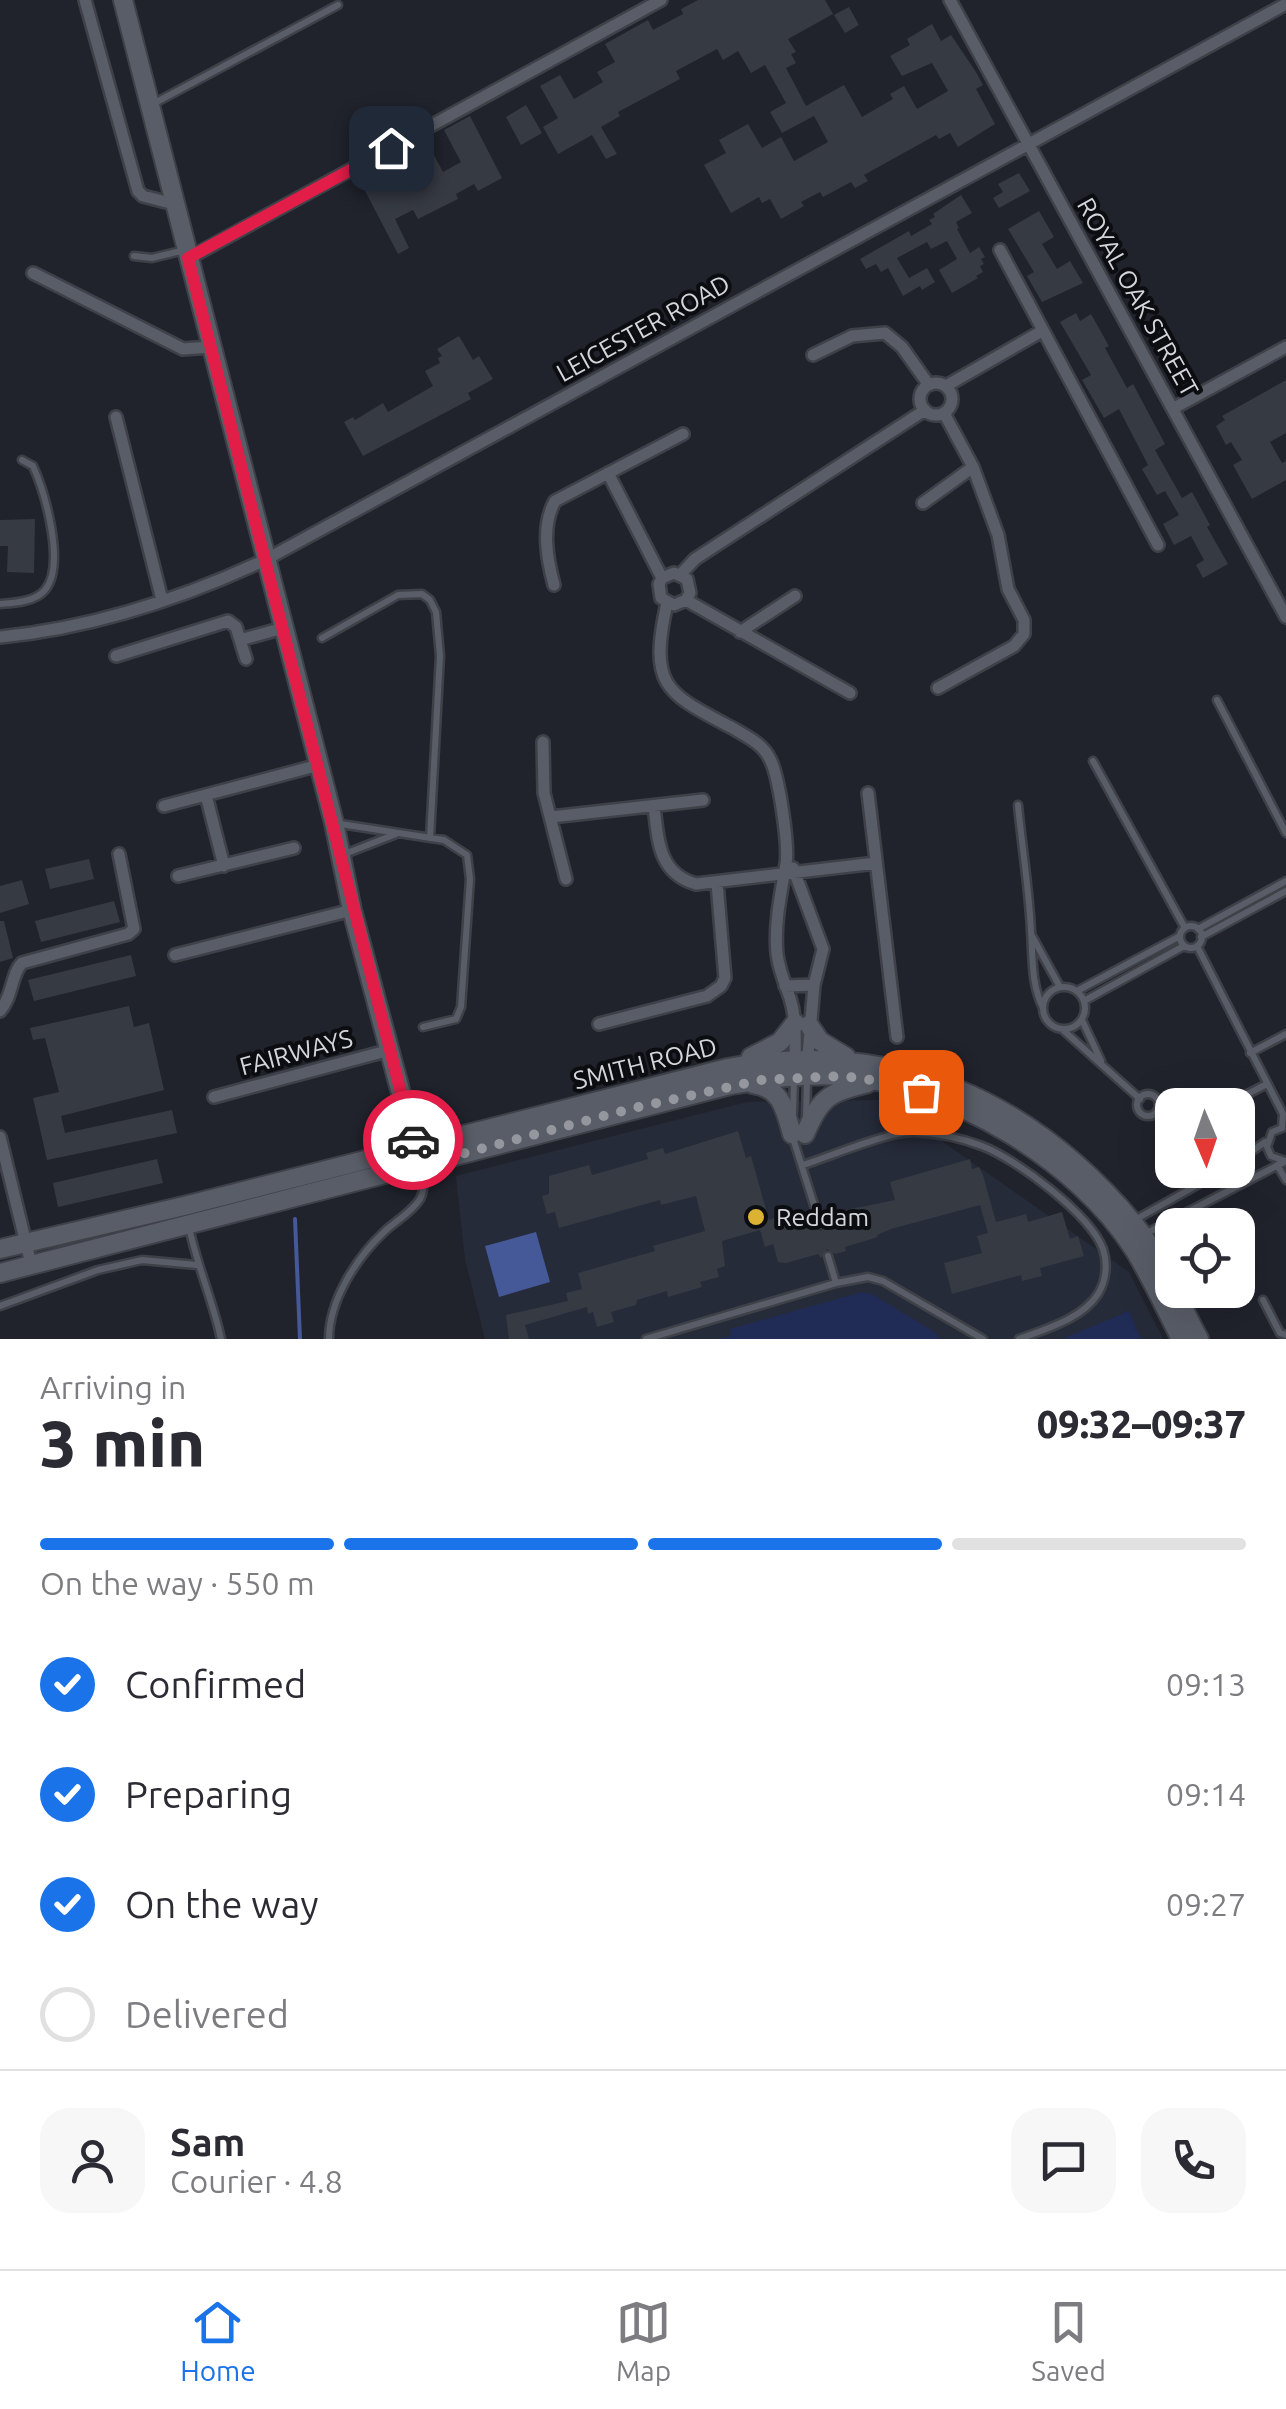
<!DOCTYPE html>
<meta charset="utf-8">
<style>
body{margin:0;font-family:Ubuntu,sans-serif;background:#f7f7f7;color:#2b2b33;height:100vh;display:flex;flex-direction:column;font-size:38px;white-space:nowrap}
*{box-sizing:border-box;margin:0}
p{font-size:32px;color:#7c7c81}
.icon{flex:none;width:55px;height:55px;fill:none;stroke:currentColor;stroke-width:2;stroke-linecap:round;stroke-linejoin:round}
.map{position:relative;height:1339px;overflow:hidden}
.sheet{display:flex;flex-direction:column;background:#fff;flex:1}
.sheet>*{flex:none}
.needle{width:65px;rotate:178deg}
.tools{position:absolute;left:1155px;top:1088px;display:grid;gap:20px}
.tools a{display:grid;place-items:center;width:100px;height:100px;border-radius:20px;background:#fff;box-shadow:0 10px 40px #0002;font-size:50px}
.pin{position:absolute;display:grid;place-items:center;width:85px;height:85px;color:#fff;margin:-42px;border-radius:20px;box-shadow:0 5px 15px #0006}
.courier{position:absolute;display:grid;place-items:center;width:100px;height:100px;margin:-50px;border:8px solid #e11d48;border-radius:50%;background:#fff;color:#222;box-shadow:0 2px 12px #0007}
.head em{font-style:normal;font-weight:800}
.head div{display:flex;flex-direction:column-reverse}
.head{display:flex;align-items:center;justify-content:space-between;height:170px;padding:0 40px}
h1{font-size:65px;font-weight:800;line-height:75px}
.bar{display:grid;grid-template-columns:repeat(4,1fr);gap:15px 10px;align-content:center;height:120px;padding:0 40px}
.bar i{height:12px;border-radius:8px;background:#e1e1e2}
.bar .on{background:#1a73e8}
.bar p{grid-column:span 4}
.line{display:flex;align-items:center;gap:25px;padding:0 40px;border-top:2px solid #e1e1e2}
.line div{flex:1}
.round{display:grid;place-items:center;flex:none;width:105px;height:105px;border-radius:30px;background:#f7f7f7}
ol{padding:0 40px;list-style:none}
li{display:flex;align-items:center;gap:30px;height:110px}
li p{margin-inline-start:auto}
li .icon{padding:10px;border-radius:50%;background:#1a73e8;color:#fff;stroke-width:4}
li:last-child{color:#7c7c81}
li i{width:55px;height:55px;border:5px solid #e1e1e2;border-radius:50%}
.menu{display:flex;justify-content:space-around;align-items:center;height:140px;border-top:2px solid #e1e1e2;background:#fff;font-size:28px;color:#7c7c81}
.menu a{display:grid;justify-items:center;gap:5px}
.menu .on{color:#1a73e8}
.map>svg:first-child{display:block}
.built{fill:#262b39}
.green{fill:#202c55}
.water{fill:#455999}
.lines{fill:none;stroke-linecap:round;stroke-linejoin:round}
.stream{stroke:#455999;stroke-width:4}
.building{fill:#363a43}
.lane-casing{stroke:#3f4148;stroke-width:11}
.street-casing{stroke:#3f4148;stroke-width:16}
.secondary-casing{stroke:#3f4148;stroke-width:22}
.lane{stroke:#595d67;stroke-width:6}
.street{stroke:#595d67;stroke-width:11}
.secondary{stroke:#595d67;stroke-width:18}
.done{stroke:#95979e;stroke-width:10;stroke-dasharray:0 18}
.route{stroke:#e11d48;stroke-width:12}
.poi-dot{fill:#dcb233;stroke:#0b0d10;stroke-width:4}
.labels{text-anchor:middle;stroke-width:8;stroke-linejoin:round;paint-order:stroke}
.street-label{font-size:25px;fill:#d4d6dc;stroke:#0b0d10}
.poi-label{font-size:25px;fill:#d4d6dc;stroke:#0b0d10;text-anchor:start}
</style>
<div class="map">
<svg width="1286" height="1339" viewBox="0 0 1286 1339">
<rect width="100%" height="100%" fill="#20232c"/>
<path class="built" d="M883,1100L1129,1272L1163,1339H485L465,1259L456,1176L747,1102Z"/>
<path class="green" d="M862,1292L872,1294L936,1333L940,1339H719L731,1336L730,1329Z
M1129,1311L1141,1339H1062Z"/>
<path class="water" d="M536,1232L550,1282L499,1297L485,1246Z"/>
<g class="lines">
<path class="stream" d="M295,1219L300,1339"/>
</g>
<path class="building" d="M698,0H825L833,14L788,39L796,52L791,54L796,63L786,68L806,106L844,85L862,117L893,99L890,94L904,86L917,109L948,91L932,63L902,76L890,56L910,45L907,39L932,24L941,41L951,35L976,72L983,85L976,89L995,124L958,147L950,133L939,139L936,135L864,175L868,181L855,188L851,182L823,197L820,192L801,202L804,206L781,219L770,199L762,203L759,197L731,213L704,165L726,153L719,140L748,124L762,148L781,137L794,161L828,142L814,116L782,133L770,112L786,103L765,65L751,73L738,51L723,60L717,49L676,71L680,79L618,112L620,116L601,127L617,154L606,159L592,135L558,154L543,127L558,118L540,86L560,75L574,99L603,82L597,72L615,62L605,44L648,20L653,30L683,14L681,9Z
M849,7L859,25L845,33L834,15Z
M526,105L542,133L521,145L506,117Z
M470,116L502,178L478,191L474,184L456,194L458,199L418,219L413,210L395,219L409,248L398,254L364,189L390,175L394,182L424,165L415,149L427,142L443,172L461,162L444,130Z
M1019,173L1030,191L999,208L993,198L1003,192L998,184Z
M961,195L972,213L956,222L959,228L957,229L970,253L979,247L985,257L981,259L984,264L980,266L983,272L976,276L978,278L952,293L939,270L957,259L947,241L931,249L927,242L897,258L909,278L927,268L935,282L922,290L920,286L903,296L888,268L881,272L876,264L866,269L860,259L909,231L911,236L932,224L929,220L935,217L933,214Z
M1039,211L1054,237L1042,244L1057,269L1070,261L1083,283L1042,302L1027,276L1034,272L1008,229Z
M1076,313L1080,321L1091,314L1109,346L1105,348L1127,388L1133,384L1165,444L1155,450L1182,498L1192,492L1210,525L1207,527L1228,564L1203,578L1196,565L1204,560L1191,536L1174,545L1163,524L1179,515L1165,491L1157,495L1142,469L1148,465L1119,409L1104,418L1082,380L1091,375L1060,322Z
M459,336L473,360L479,356L493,379L468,393L471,399L363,456L344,422L353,417L355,420L383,403L388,412L433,386L425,371L440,363L438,358L442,356L437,349Z
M1286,380V433L1270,442L1282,463L1286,461V480L1252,499L1233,465L1242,460L1231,442L1226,445L1216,426L1225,420L1222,416Z
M35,519L34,573L7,572L8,546H0V520Z
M89,859L94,879L50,889L45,869Z
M22,880L29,904L0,913V886Z
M114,901L120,922L41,942L35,921Z
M0,921H4L13,958L0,962Z
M131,955L136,976L34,1001L28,980Z
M129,1006L134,1027L149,1023L164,1090L61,1116L65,1133L172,1110L177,1133L47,1160L33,1098L59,1092L45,1038L33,1040L30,1028Z
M738,1131L746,1158L751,1156L769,1220L791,1213L793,1221L800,1219L802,1228L814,1226L821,1231L827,1223L843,1218L841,1211L895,1200L890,1182L970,1159L972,1169L979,1167L983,1175L996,1222L1026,1214L1028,1222L1062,1212L1070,1239L1078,1236L1084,1256L1040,1268L1042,1276L1022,1281L1021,1275L952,1294L944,1263L982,1253L977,1236L988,1233L980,1205L891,1229L877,1235L878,1237L845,1247L846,1251L835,1254L827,1249L821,1258L818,1254L786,1263L778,1262L773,1244L765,1247L760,1230L722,1241L725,1266L717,1269L719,1277L700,1282L702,1287L668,1297L667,1291L637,1300L636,1305L611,1312L614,1322L597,1327L593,1312L588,1314L587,1307L525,1325L529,1339H509L506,1315L568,1301L566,1293L582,1289L578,1273L655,1251L653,1246L705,1231L696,1196L661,1205L660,1200L559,1228L555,1212L547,1214L542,1196L549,1194V1176L589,1165L592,1175L648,1159L646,1153L663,1148L665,1154Z
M157,1159L163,1183L58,1207L53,1183Z"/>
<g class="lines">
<defs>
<path id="lane" d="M151,105L338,5
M134,256L152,258L185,250
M0,604C14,603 35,602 45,590C66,565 45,493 33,466L22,460
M322,638L398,595L422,594L430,600L436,612L440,656L430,838
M1217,700L1286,833
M1093,761L1185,928
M1018,805C1022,847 1029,889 1031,931C1033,958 1031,984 1043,1008
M334,823L444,840L467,855L470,879L461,1007L456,1019L423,1027
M342,855L396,834
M1180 937a11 11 0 1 1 22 0a11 11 0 1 1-22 0Z
M1198,929L1286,881
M1032,936L1060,987
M1201,937L1286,891
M1197,946L1283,1114L1282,1128
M1043 1008a21 21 0 1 1 42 0a21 21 0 1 1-42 0Z
M1077,991L1180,936
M1084,1001L1184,946
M1082,1020L1101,1061
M1063,1030L1140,1099
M1250,1053L1286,1034
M1137 1105a11 11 0 1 1 22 0a11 11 0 1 1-22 0Z
M1226,1105L1267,1084
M793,1113L794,1080
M806,1118L807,1080
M1282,1128L1272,1132L1267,1147L1271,1156L1285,1161
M792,1135L820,1224
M1238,1161L1265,1142
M803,1165C829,1157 889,1131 914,1132C936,1133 961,1138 982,1146C1016,1159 1090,1214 1103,1249C1108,1264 1106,1281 1098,1294C1082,1319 1046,1329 1019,1339
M1277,1165L1286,1180
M1133,1221L1224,1170
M189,1227C197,1266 213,1301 221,1339
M1145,1234L1286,1161
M828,1256L836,1283
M1263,1300L1280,1333L1286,1335
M0,1306L98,1270L142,1260L197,1265
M329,1339C329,1300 357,1257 385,1231C396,1221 412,1212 420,1199C425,1190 423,1179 421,1168
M646,1339L836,1283L868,1277L883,1281L983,1339"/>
<path id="street" d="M85,0L138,191L143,196L174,204
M950,0L1286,617
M1000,250L1158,545
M189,258L661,0
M33,273L183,349L211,347
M813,355L852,336L885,333L902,347L929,385
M920 399a16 16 0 1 1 32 0a16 16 0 1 1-32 0Z
M946,386L1042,331
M1174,408L1286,347
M116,417L162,600
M608,473L662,578L659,584L661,598L674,605L686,600L690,593L687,579L674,573L662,578
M923,503L973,467
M681,574L695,559L925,410
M554,585C547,559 541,526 555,501L683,434
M686,600L850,693
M667,603C648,689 667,693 736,730C750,738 763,745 770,759C779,776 789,845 786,864C781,892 774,925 777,954C779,970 785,984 790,998C797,1020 795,1043 795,1066
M740,632L795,596
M0,637C92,628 181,599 265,560L1286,4
M240,640L283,628
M116,656L228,621L236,627L246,659
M938,688L1014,646L1024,634V620L1008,589L998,535L973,467L944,413
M543,742L544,793L566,879
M868,793L897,1037
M206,795L224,866
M164,806L319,765
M654,806C658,840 658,873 696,884L876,863
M551,817L703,800
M793,868L823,949L814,985L807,1067
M178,876L294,848
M175,955L352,910
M785,986L814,985
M0,1011C13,996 11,974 22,963L128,934L134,929L119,854
M599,1024L707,996L721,986L725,978L717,883
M214,1097L390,1050
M0,1137L31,1264"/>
<path id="secondary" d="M123,0L334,823L352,910L418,1157
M809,1025L820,1041L846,1057
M751,1057L780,1042L795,1023
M753,1084C782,1088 785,1110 792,1134
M805,1134C821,1096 829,1093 868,1083
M0,1249L184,1206L728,1068C891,1037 1031,1099 1135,1225C1161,1258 1179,1302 1199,1339
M0,1273L730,1085C767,1079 806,1073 844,1076C951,1085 1078,1160 1135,1251C1152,1279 1166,1310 1181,1339"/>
</defs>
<use href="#lane" class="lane-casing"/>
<use href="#street" class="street-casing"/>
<use href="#secondary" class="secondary-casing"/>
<use href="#lane" class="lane"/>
<use href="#street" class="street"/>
<use href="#secondary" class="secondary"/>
</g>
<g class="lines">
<path class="done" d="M413,1140L420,1165L634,1108L761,1080L842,1076L878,1081L921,1092"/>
<path class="route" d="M391,148L188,258L413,1140"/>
</g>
<circle class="poi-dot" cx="756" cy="1217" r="10"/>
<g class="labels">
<g class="street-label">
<text transform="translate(1138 297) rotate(61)" y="9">ROYAL OAK STREET</text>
<text transform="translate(643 328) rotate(-29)" y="9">LEICESTER ROAD</text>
<text transform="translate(296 1052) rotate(-15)" y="9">FAIRWAYS</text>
<text transform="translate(645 1063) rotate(-14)" y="9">SMITH ROAD</text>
</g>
<g class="poi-label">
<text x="776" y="1226">Reddam</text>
</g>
</g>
</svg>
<div class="tools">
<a><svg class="needle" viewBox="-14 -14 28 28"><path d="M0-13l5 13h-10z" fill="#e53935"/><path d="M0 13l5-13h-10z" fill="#7c7c81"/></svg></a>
<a><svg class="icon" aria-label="locate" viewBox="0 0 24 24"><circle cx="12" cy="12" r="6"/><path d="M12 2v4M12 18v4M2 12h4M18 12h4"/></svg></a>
</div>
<div class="pin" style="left:921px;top:1092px;background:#ea580c"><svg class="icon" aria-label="bag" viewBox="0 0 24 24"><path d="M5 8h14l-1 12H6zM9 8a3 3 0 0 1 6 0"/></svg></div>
<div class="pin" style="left:391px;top:148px;background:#1f2937"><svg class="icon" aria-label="home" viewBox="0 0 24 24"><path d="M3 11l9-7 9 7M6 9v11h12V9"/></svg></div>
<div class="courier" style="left:413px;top:1140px"><svg class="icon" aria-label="car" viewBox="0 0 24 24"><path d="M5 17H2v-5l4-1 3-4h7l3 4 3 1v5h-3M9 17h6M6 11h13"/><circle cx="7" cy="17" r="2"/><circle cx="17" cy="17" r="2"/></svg></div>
</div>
<section class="sheet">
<div class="head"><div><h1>3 min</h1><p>Arriving in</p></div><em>09:32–09:37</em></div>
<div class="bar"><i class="on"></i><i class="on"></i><i class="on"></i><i></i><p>On the way · 550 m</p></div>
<ol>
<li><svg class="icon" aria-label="check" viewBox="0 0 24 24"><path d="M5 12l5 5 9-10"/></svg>Confirmed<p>09:13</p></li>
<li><svg class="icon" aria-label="check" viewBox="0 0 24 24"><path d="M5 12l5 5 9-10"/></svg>Preparing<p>09:14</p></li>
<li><svg class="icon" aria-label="check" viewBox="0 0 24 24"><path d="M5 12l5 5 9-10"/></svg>On the way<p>09:27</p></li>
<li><i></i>Delivered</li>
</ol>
<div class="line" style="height:180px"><a class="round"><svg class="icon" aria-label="person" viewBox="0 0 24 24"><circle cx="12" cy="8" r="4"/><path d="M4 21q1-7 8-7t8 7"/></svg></a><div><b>Sam</b><p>Courier · 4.8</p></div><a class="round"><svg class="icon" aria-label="chat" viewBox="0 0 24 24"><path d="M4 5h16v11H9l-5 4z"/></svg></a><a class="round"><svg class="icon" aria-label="phone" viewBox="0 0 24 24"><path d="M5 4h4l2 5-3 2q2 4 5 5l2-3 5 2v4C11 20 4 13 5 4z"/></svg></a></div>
</section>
<nav class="menu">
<a class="on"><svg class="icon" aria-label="home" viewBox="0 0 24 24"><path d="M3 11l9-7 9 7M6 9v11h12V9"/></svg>Home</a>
<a><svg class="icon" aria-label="map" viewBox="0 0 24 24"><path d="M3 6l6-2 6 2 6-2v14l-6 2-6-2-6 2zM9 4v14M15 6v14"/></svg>Map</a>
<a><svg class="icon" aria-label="saved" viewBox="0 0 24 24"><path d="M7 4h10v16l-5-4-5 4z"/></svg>Saved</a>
</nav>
